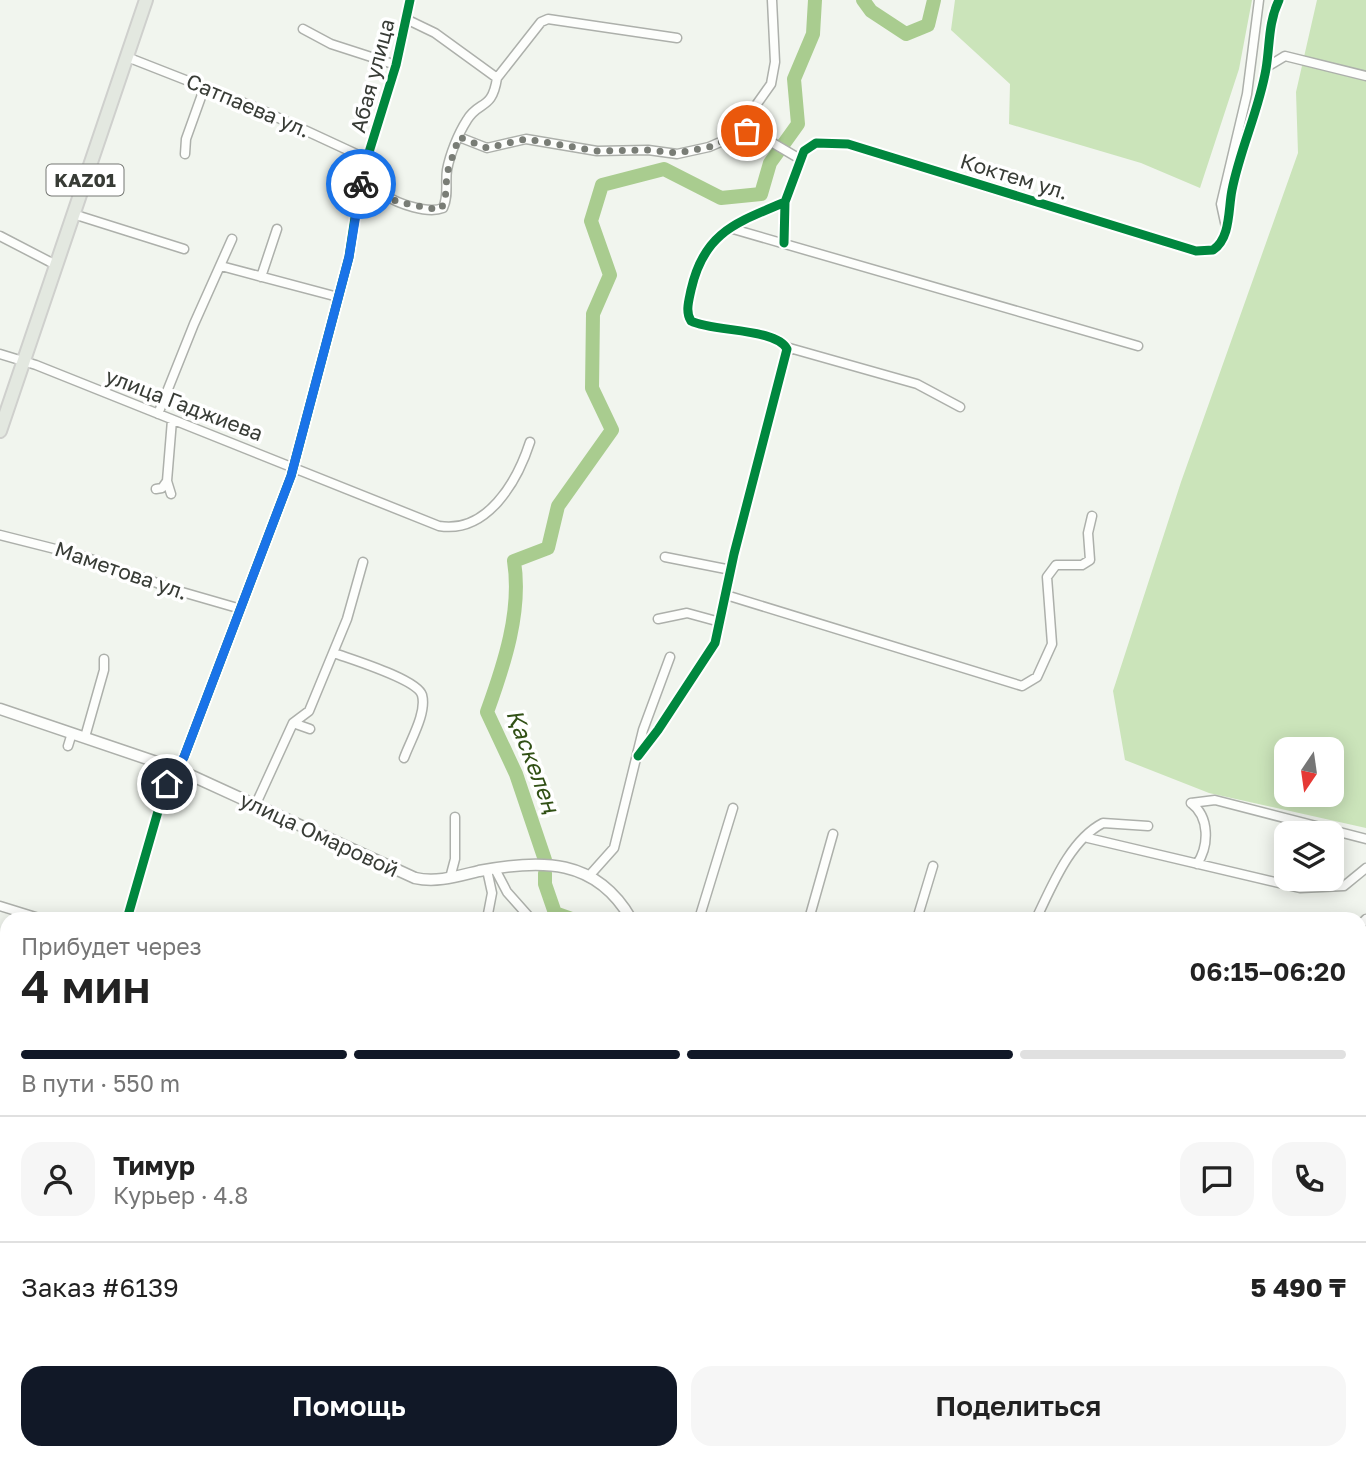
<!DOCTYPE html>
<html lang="ru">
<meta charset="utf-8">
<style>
body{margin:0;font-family:"Golos Text",sans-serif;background:#f6f6f6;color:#222;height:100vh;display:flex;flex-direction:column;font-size:26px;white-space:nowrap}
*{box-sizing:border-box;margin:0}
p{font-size:23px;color:#767676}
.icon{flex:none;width:38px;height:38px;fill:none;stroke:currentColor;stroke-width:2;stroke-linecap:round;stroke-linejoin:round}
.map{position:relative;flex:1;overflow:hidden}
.side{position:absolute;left:0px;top:912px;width:1367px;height:548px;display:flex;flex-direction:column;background:#fff;border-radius:21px 21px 0 0;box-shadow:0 4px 18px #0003}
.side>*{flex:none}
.needle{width:46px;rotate:193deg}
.controls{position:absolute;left:1274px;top:737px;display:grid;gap:14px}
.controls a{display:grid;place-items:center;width:70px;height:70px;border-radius:14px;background:#fff;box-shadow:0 4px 18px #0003;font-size:35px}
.pin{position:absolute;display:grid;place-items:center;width:60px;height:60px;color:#fff;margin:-30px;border:4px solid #fff;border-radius:50%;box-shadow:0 2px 7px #0007}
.courier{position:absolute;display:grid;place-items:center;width:70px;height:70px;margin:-35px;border:5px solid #1a73e8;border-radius:50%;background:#fff;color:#222;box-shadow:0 2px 9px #0007}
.head em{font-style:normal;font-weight:600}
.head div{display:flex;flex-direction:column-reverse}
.head{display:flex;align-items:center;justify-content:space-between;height:119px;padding:0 21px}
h1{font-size:46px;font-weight:600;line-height:52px}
.bar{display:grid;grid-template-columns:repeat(4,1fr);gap:10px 7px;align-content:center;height:84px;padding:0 21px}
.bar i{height:9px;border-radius:5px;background:#e0e0e0}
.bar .active{background:#111827}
.bar p{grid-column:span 4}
.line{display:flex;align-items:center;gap:18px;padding:0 21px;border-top:2px solid #e0e0e0}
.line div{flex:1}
.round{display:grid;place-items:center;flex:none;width:74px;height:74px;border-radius:21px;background:#f6f6f6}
.action{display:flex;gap:14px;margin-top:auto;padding:14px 21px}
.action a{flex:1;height:80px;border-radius:21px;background:#111827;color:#fff;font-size:28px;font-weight:600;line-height:80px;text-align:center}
.action a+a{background:#f6f6f6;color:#222}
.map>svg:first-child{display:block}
.green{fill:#cbe4ba;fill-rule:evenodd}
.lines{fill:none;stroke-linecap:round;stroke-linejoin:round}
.river{stroke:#a9cc8f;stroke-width:14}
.minor-casing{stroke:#adb0ab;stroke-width:11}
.tertiary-casing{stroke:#adb0ab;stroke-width:13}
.trunk-casing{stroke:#cfd0cd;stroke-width:16}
.minor{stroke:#fdfefc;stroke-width:8}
.tertiary{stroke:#fdfefc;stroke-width:10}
.trunk{stroke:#e3e8e0;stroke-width:12}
.cycleway-casing{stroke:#fff;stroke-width:13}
.cycleway{stroke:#00873e;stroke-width:9}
.done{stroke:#797d76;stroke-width:7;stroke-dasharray:0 12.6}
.route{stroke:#1a73e8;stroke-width:9}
.labels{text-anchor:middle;stroke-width:7;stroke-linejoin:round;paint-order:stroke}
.shield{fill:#fff;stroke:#747672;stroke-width:2}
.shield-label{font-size:19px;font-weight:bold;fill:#383c36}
.street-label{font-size:21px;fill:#383c36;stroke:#fff}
.water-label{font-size:23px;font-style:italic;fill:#315015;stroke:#fff}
</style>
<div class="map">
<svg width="1366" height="1458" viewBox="0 0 1366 1458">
<rect width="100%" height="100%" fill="#f1f5ee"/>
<path class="green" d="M955,0H1252L1239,69L1200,188L1141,163L1009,124L1010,84L951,30Z
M1317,0H1366V828L1209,793L1125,760L1113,691L1181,482L1298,153L1296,92ZM1286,749H1332V794H1286Z"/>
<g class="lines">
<path class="river" d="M863,0L871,11L906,34L928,25L934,0
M545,860L516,774L487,712C504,665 522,611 514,561L548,548L558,506L612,430L592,388L593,314L610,275L591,221L602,185L664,169L721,198L761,194L770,163L798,124L794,79L813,34L815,0
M545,873V884L555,913L572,919
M413,1452L414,1458"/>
<defs>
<path id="minor" d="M406,19L435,33L497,78
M303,29L331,44L396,65
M127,57L257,108L367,159
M1267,67L1285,56L1366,76
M497,78L541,22L548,19L677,38
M742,125L800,159
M459,137L487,148L526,139L597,151L648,150L677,154L709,147L725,140L742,125L771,84L775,62L772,0
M185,154L186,139L205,86
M363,170C371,177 376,189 385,195C398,204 428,214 443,208C449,195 445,183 447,170C450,154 458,134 467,120C479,100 492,111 497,78
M73,214L184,249
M1226,227L1221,204L1247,94L1259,0
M733,229L1138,346
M0,236L56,265
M784,243L785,202L804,151L816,143L848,144L1196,251L1213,250C1231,238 1228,209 1232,190C1240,149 1259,110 1266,69C1270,45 1268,23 1279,0
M221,266L338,297
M261,277L277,229
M786,347L917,384L960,407
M0,354L36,365L439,526C487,534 517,482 530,442
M158,414L194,324L232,239
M156,489L162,488L167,481
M171,494L167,481L172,420
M0,535L79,555L182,592L241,609
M665,557L731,570
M726,595L1022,686L1037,677L1052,644L1047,577L1056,565H1082L1090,560L1088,533L1092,516
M658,619L687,613L720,622
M334,653C350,659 417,679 422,695C427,713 410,741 404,758
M293,723L310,729
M85,737L104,670V659
M68,746L72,733
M638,756L658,730L715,643L734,554L787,349C776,328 713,332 691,321C685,312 689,300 691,290C704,232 736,223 785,202
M1191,803L1215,800L1366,839
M1191,803C1210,817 1209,846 1197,864
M255,806L293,723L309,711L347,619L363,562
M1088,838L1300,888L1344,886L1366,868
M495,869L507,892L531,919
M589,876L614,848L643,730L670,657
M450,878L455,859V817
M0,906L42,919
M127,919L161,801L184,757L291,476L349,257L361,178L396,65L410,0
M487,919L492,893L487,870
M699,919L733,808
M809,919L833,834
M917,919L933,866
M1036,919C1052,886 1070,840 1103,823L1148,826
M1360,925L1366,919
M0,1049L7,1052
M0,1192L7,1194
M0,1266L7,1263
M1366,1282L1361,1266L1366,1249
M0,1321L7,1323
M233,1452L244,1458
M632,1452L640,1458
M352,1458V1452
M512,1458L516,1452
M667,1458L671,1452
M823,1458L828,1452
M903,1458V1455
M1045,1458L1048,1452
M1363,1458L1366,1455"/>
<path id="tertiary" d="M0,709L177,769L415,878C437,883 458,876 479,871C541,859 596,858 631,919
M1167,1452L1173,1458"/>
<path id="trunk" d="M0,431L146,0"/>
</defs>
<use href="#minor" class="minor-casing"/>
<use href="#tertiary" class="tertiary-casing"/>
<use href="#trunk" class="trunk-casing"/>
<use href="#minor" class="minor"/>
<use href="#tertiary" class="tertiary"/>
<use href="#trunk" class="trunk"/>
<defs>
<path id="cycleway" d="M784,243L785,202L804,151L816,143L848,144L1196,251L1213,250C1231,238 1228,209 1232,190C1240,149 1259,110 1266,69C1270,45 1268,23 1279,0
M638,756L658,730L715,643L734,554L787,349C776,328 713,332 691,321C685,312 689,300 691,290C704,232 736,223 785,202
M127,919L161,801L184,757L291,476L349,257L361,178L396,65L410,0"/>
</defs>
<use href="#cycleway" class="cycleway-casing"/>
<use href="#cycleway" class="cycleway"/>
</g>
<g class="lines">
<path class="done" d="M361,184L398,202L439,210L445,203L447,173L459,137L487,148L526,139L597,151L648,150L677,153L709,147L747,131"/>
<path class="route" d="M167,784L184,757L291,476L349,257L361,184"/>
</g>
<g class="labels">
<rect class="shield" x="46.5" y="164.5" width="77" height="31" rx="5"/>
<g class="shield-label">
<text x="85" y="187">KАZ01</text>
</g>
<g class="street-label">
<text transform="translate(373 76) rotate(-75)" y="7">Абая улица</text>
<text transform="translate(248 106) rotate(23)" y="7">Сатпаева ул.</text>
<text transform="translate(1014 177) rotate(17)" y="7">Коктем ул.</text>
<text transform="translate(184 405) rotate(21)" y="7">улица Гаджиева</text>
<text transform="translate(121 571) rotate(19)" y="7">Маметова ул.</text>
<text transform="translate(319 835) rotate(25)" y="7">улица Омаровой</text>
</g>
<g class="water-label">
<text transform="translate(533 761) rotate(69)" y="8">Қаскелең</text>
</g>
</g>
</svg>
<div class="controls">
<a><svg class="needle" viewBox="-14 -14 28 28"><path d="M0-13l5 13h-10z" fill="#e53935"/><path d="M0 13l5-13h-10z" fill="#767676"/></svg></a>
<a><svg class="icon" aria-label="layers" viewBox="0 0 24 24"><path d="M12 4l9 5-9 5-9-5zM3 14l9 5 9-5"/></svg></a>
</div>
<div class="pin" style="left:747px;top:131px;background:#ea580c"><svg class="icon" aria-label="bag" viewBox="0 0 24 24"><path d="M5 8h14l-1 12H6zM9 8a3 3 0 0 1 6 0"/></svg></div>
<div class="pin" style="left:167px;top:784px;background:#1f2937"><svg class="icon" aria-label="home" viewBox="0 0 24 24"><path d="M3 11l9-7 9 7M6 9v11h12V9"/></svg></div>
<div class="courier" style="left:361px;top:184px"><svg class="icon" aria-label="bike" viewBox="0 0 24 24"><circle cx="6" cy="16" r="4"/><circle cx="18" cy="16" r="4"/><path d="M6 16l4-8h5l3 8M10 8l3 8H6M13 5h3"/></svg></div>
<section class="side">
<div class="head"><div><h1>4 мин</h1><p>Прибудет через</p></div><em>06:15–06:20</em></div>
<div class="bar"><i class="active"></i><i class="active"></i><i class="active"></i><i></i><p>В пути · 550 m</p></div>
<div class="line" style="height:126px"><a class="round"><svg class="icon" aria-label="person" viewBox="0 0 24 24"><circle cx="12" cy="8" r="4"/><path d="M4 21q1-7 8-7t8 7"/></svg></a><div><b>Тимур</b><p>Курьер · 4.8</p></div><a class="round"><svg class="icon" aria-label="chat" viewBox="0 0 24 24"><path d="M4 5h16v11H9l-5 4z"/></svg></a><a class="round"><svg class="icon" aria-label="phone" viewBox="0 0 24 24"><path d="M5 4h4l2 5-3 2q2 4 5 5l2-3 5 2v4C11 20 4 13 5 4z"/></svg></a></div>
<div class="line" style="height:91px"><div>Заказ #6139</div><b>5 490 ₸</b></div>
<div class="action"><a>Помощь</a><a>Поделиться</a></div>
</section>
</div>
